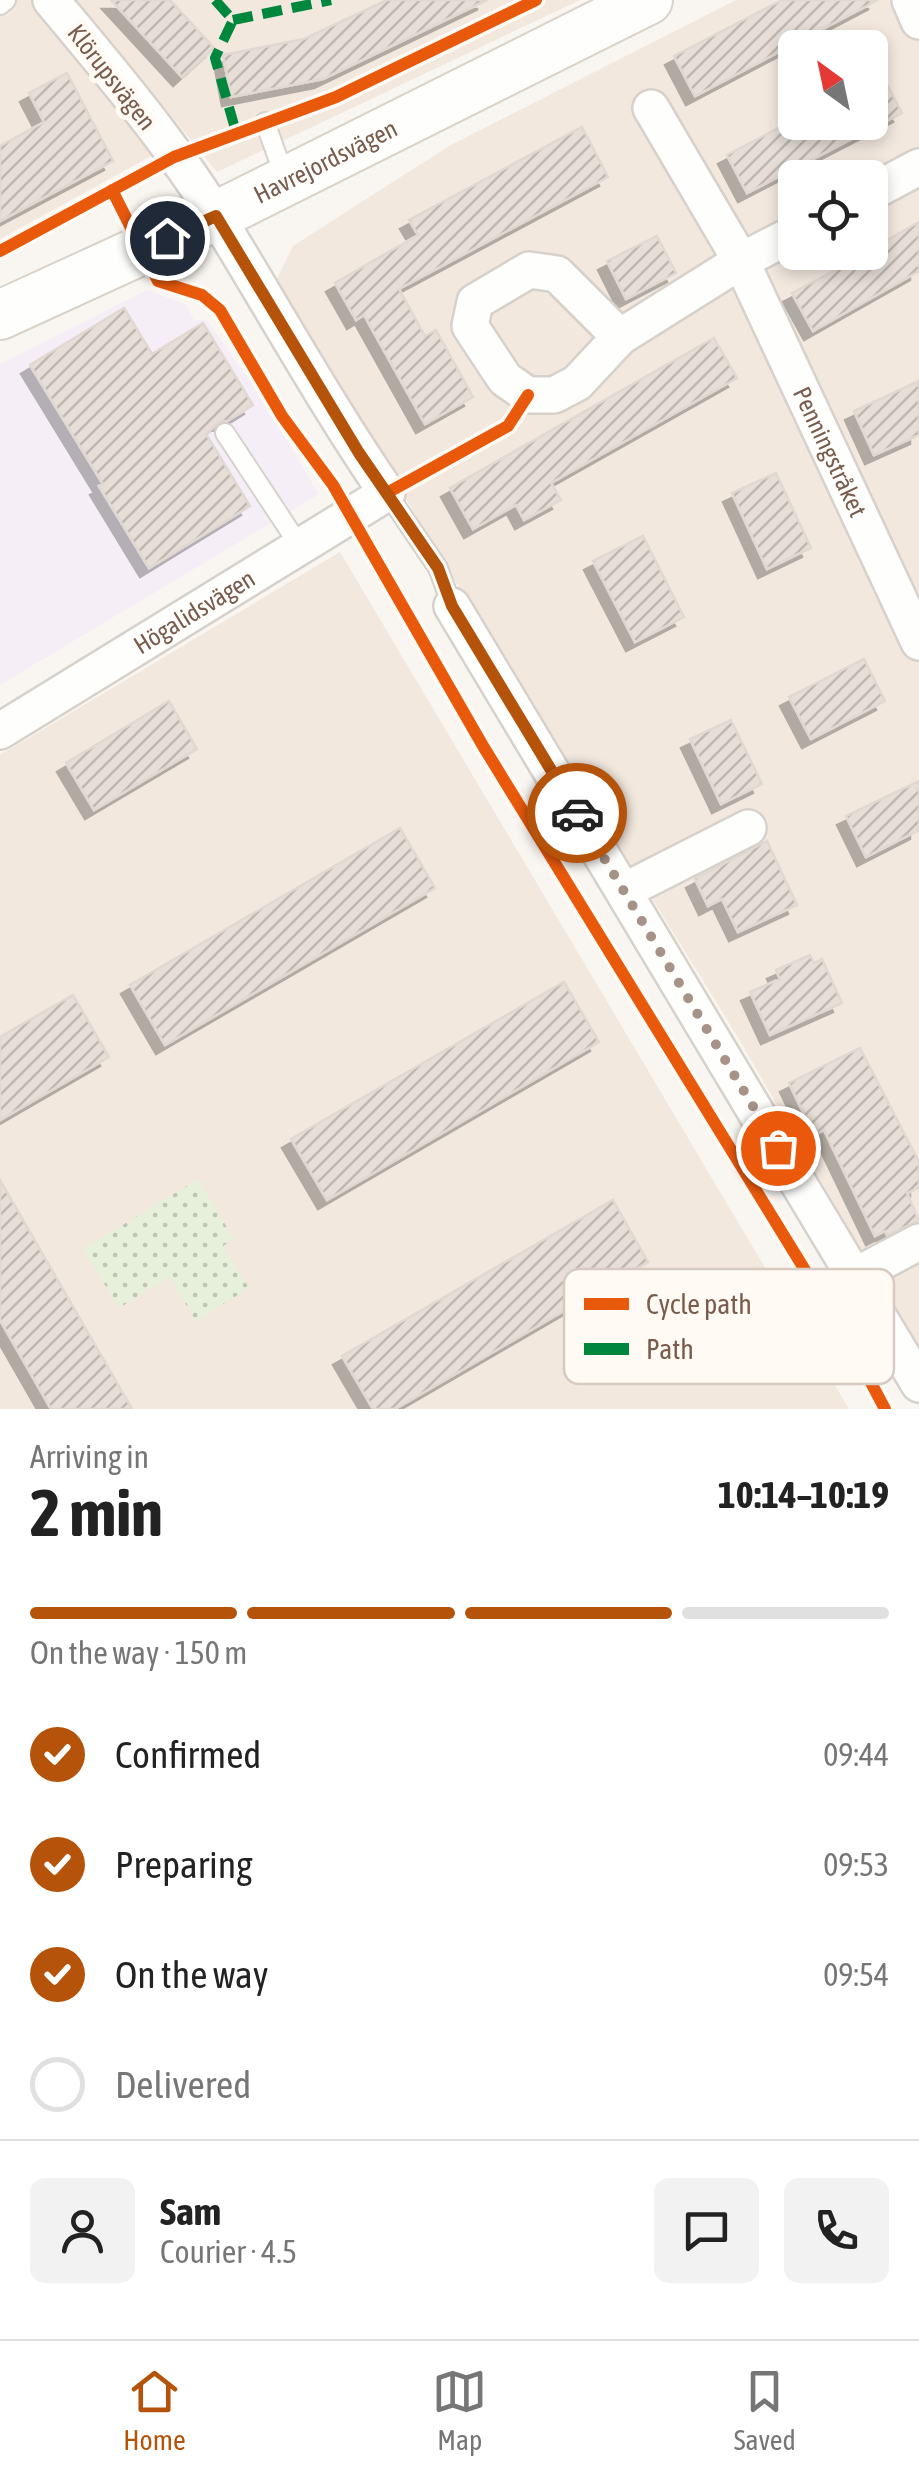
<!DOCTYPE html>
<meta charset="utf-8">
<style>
body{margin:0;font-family:"Asap Condensed",sans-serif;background:#f2f2f2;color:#222;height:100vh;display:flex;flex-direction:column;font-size:38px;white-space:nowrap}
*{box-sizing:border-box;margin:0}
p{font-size:32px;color:#767676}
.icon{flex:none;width:55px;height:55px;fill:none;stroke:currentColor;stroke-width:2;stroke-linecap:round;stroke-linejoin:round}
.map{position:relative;height:1409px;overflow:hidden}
.sheet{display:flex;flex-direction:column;background:#fff;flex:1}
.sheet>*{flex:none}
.needle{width:65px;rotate:327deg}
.controls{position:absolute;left:778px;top:30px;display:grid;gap:20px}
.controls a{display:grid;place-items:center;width:110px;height:110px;border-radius:15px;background:#fff;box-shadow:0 5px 15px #0003;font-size:50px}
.pin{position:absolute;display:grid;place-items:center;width:85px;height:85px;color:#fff;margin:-42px;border:5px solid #fff;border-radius:50%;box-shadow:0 2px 10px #0007}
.courier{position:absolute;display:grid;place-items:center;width:100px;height:100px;margin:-50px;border:8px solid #b45309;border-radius:50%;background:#fff;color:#222;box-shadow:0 2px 12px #0007}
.head em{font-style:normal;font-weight:700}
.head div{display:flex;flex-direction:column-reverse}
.head{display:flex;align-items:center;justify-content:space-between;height:170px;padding:0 30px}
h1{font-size:65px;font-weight:700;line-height:75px}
.bar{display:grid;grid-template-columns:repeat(4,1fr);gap:15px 10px;align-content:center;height:120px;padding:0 30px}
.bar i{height:12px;border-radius:8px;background:#e0e0e0}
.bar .selected{background:#b45309}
.bar p{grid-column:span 4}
.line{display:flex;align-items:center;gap:25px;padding:0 30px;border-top:2px solid #e0e0e0}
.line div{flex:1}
.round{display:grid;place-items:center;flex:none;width:105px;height:105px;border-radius:15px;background:#f2f2f2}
ol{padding:0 30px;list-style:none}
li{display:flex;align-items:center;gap:30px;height:110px}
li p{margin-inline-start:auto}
li .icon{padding:10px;border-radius:50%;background:#b45309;color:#fff;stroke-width:4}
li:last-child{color:#767676}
li i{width:55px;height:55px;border:5px solid #e0e0e0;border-radius:50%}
.tab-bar{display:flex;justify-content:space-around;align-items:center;height:140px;border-top:2px solid #e0e0e0;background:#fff;font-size:28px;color:#767676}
.tab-bar a{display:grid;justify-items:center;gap:5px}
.tab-bar .selected{color:#b45309}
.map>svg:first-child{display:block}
.residential{fill:#f2e8de;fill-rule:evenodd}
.education{fill:#f6eef6}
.park{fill:url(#park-dots)}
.building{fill:url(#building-hatch);stroke:#e2d8d2;stroke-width:2.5;filter:url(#shadow)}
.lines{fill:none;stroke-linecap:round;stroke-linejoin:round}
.lane-casing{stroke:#d7d1cb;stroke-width:22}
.street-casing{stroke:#d7d1cb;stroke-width:40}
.secondary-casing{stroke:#d9d2cb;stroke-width:52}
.lane{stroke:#fefefd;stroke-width:18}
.street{stroke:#fefefd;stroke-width:35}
.secondary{stroke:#fefefd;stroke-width:48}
.quiet{stroke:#00873e;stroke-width:10;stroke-dasharray:20 10;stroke-linecap:butt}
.cycleway-casing{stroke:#fffaf3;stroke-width:19}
.cycleway{stroke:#e8590c;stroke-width:12}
.done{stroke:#a69286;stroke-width:10;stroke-dasharray:0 18}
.route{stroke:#b45309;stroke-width:12}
.labels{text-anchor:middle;stroke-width:10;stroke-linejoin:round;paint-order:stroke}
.street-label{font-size:25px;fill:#7a5c4d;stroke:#fffaf3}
.key{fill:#fffaf3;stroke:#d7cbc1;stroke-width:2.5}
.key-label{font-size:28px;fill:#7a5c4d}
</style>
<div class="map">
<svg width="919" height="1409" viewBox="0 0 919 1409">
<defs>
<pattern id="park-dots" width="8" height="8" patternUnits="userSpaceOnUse" patternTransform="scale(2.5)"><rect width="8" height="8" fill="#e7f0db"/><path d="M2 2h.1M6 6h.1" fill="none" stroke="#c0c6b4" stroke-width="1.8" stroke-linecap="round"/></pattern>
<pattern id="building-hatch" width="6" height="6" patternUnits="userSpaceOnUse" patternTransform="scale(2.5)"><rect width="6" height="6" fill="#e6ded7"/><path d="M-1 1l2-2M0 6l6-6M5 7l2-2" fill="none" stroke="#bfb7b1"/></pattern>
<filter id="shadow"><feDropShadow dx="-9" dy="9" stdDeviation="0" flood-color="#0004"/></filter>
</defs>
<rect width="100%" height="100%" fill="#f9f5f0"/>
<path class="residential" d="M0,0H69L151,156L0,239Z
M77,0H580L217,172Z
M736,0H919V1350L736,1034L449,571L276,281L293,246L449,146ZM795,48H870V122H795ZM795,178H870V252H795Z
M340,552L849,1409H0V755Z"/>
<path class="education" d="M147,290L185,304L194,320H207L263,400L319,494L0,685V364Z"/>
<path class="park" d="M198,1179L234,1239L223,1246L249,1288L196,1321L169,1277L119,1308L83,1249Z"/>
<path class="building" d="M111,0H170L214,48L182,77Z
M387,0H487L323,79L231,97L223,55L304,39Z
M782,0H878L695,96L674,56Z
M870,52L902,113L747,193L727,155L790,122H870Z
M67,73L113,161L0,221V146L44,122L29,93Z
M582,127L608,177L399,289L425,336L436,330L473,397L425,424L364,315L356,320L335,283L418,235L409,220Z
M919,222V271L813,331L792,293L870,252V250Z
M657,236L676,273L626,299L607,261Z
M124,308L152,354L203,323L253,405L227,421L219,422L206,434L250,506L149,568L99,486L103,484L30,365Z
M714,338L737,378L551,483L561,500L524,520L516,505L473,529L450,488Z
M919,381V435L874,455L854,411Z
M776,473L811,548L767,569L732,493Z
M643,536L684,617L635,642L593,561Z
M864,659L885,701L811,739L789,697Z
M169,701L197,749L94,810L66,763Z
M731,720L762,784L721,804L690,739Z
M919,781V830L866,857L846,816Z
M400,828L435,888L165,1045L130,985Z
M767,841L797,905L738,932L722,899L708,906L695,879Z
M810,955L814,963L822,959L842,1003L770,1035L750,992L780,979L776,970Z
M564,982L599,1042L327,1200L291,1139Z
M73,995L109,1057L0,1120V1037Z
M860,1048L919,1162V1188L907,1193L919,1221L887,1235L885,1231L875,1236L824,1130L814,1135L789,1083Z
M0,1180L132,1409H51L0,1320Z
M613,1200L648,1262L395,1409H373L342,1356Z"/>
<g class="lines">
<defs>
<path id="lane" d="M0,5L6,0
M265,122L285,178
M225,433L299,545
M387,493L438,568L452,606"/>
<g id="street">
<path d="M910,0L919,21"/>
<path id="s1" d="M651,108L741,261L919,642"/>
<path d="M870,193L919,167"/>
<path d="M620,337L557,274L529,270L475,302L470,326L505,379L528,395H554L577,383L620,337L741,261L795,233"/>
<path d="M452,606L919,1384"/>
<path id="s2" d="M0,731L387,493C326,404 274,310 218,219C170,141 110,71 51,0"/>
<path d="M624,891L748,828"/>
<path d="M855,1276L919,1242"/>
</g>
<g id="secondary">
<path id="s3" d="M0,315L216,216L648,0"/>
</g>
</defs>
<use href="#lane" class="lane-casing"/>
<use href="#street" class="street-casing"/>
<use href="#secondary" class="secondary-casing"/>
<use href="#lane" class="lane"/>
<use href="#street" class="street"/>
<use href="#secondary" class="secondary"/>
<path class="quiet" d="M215,0L233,20L215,58L236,132
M233,20L331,0"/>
<defs>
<path id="cycleway" d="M112,190L158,281L202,295L220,310L282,416L333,485L483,746L851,1345L885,1409
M0,251L174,157L336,97L536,0
M387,493L508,426L528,395"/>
</defs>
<use href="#cycleway" class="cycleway-casing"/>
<use href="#cycleway" class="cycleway"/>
</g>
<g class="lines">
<path class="done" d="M577,813L778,1148"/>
<path class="route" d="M167,238L216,216L359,453L438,568L452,606L577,813"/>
</g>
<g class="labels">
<g class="street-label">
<text transform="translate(112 77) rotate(52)" y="9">Klörupsvägen</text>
<text dy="9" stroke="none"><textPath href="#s3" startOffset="360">Havrejordsvägen</textPath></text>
<text dy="9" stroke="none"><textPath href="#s1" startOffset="388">Penningstråket</textPath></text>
<text dy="9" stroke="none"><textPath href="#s2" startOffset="228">Högalidsvägen</textPath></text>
</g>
</g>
<rect x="564" y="1269" width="330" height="115" rx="15" class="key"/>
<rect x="584" y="1298" width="45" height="12" fill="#e8590c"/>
<rect x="584" y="1343" width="45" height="12" fill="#00873e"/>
<g class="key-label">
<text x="646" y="1314">Cycle path</text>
<text x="646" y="1359">Path</text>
</g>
</svg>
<div class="controls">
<a><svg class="needle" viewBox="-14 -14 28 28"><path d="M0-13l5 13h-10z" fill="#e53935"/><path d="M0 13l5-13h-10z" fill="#767676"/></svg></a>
<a><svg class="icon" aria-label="locate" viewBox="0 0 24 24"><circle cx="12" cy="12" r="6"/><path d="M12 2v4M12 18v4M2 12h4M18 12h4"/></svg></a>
</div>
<div class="pin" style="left:778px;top:1148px;background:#ea580c"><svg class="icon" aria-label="bag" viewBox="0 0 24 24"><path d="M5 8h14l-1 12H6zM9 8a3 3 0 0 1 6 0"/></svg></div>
<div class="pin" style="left:167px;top:238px;background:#1f2937"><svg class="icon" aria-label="home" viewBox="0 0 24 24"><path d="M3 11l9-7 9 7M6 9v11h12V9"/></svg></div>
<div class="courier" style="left:577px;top:813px"><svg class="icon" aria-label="car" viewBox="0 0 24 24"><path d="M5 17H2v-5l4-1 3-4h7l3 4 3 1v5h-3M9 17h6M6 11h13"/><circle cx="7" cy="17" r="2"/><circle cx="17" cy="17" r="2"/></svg></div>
</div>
<section class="sheet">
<div class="head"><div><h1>2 min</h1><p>Arriving in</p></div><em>10:14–10:19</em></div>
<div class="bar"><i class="selected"></i><i class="selected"></i><i class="selected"></i><i></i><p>On the way · 150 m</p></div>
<ol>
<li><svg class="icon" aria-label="check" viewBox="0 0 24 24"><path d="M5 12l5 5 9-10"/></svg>Confirmed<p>09:44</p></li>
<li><svg class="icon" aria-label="check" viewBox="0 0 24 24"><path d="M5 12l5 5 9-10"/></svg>Preparing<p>09:53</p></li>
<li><svg class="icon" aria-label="check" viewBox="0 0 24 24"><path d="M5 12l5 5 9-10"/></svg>On the way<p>09:54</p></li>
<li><i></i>Delivered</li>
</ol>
<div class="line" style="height:180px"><a class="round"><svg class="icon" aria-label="person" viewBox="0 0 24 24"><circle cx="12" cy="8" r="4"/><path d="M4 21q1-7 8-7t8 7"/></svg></a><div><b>Sam</b><p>Courier · 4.5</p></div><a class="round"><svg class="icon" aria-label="chat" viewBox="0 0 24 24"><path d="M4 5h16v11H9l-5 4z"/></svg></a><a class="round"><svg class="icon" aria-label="phone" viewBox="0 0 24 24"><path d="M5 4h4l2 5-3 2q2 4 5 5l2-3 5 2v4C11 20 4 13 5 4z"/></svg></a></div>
</section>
<nav class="tab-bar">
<a class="selected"><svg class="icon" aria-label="home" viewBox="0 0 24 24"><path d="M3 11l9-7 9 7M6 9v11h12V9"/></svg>Home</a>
<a><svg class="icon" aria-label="map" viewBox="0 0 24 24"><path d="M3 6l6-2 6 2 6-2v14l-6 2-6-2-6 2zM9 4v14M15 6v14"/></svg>Map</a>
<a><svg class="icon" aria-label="saved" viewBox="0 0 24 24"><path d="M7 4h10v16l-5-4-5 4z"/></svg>Saved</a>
</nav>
